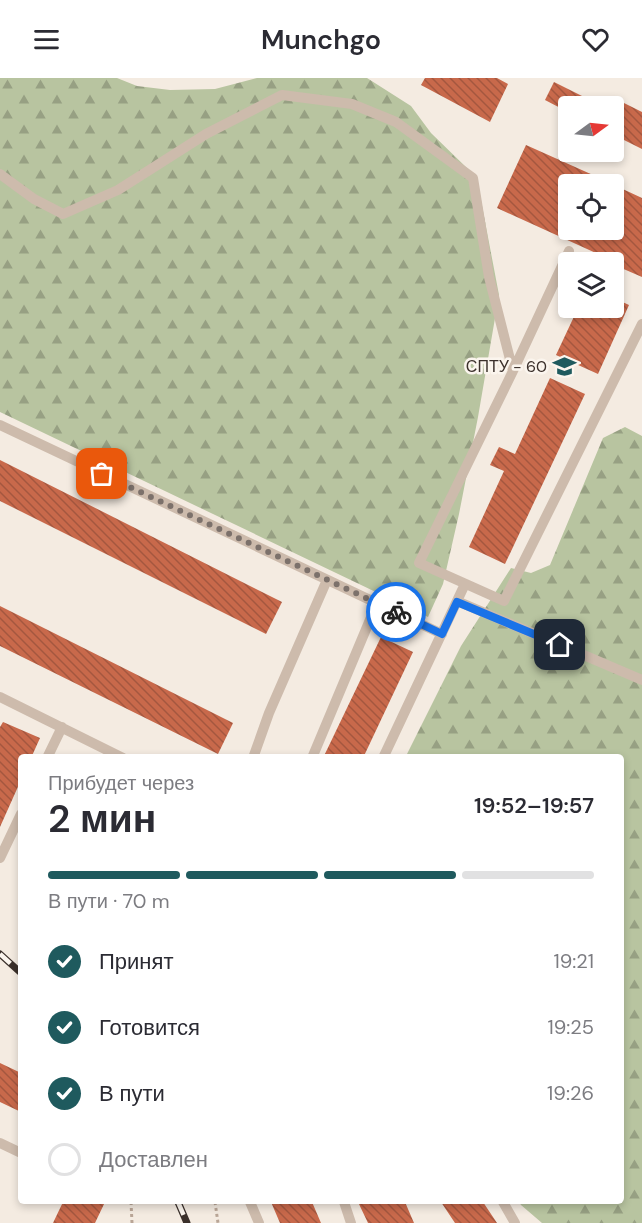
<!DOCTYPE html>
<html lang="ru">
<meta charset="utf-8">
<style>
body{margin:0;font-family:"DM Sans",sans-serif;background:#f7f7f7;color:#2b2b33;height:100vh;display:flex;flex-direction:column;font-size:22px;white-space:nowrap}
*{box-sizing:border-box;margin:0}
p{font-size:20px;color:#7c7c81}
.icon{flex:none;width:33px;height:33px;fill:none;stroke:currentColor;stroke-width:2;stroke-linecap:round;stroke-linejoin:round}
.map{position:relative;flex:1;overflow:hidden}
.sheet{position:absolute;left:18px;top:676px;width:606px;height:450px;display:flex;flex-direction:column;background:#fff;border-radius:6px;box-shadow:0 3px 9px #0003}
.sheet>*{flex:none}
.needle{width:39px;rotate:75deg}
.tools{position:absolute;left:558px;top:18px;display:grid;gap:12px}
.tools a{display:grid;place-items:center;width:66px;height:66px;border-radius:6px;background:#fff;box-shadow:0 3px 9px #0003;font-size:30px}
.pin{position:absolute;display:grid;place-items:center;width:51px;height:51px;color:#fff;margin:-26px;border-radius:12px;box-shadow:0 3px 9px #0006}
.courier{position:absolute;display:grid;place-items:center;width:60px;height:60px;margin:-30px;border:4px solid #1a73e8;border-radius:50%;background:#fff;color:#222;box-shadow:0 2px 8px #0007}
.overview em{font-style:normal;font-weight:600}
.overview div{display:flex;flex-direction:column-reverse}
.overview{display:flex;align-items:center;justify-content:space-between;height:102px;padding:0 30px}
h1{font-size:39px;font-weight:600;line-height:45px}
.bar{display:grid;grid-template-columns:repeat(4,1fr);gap:9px 6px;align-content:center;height:72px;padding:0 30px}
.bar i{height:8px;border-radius:4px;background:#e1e1e2}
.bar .on{background:#1f5a5e}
.bar p{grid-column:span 4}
ol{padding:0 30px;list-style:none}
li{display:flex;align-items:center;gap:18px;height:66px}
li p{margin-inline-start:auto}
li .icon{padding:6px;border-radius:50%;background:#1f5a5e;color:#fff;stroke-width:4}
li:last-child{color:#7c7c81}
li i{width:33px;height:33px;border:3px solid #e1e1e2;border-radius:50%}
header{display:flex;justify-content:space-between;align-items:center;height:78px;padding:0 30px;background:#fff;font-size:27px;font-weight:600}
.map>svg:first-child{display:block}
.forest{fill:url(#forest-firs)}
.building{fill:url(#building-back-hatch)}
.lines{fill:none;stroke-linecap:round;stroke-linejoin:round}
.path{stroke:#b9a596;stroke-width:3;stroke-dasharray:3 3;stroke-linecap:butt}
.lane{stroke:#cdbbac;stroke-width:10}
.rail-casing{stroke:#3b302b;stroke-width:7}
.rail{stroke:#fbf5ee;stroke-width:4.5;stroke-dasharray:14;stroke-linecap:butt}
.done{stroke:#7c716b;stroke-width:6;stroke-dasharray:0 10.8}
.route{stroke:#1a73e8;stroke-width:8}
.labels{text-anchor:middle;stroke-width:5;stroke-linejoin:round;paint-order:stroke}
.poi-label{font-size:16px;fill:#3b302b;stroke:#fbf5ee;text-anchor:end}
</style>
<header><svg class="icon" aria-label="menu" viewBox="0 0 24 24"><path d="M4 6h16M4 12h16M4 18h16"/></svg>Munchgo<svg class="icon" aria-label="heart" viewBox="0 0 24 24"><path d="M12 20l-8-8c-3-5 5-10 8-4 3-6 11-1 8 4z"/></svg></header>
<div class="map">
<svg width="642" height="1145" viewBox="0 0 642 1145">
<defs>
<pattern id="forest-firs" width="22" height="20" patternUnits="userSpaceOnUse" patternTransform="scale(1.5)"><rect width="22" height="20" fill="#b8c4a0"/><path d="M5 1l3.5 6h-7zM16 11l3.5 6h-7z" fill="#97a083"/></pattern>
<pattern id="building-back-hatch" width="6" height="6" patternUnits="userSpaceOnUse" patternTransform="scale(1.5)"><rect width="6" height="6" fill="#c8694b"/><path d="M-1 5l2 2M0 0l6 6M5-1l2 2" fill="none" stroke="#a4573f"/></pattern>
</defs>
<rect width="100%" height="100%" fill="#f4ebe1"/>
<path class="forest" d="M0,0H117L137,8L170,12L215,11L257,0H367L411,28L431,55L470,93L480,117L499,217L478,339L459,436L443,506L428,539L0,334Z
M625,349L642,358V1145H542L521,1127L519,1124H621V680H405L461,568L511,490L531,495L550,487L603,360Z"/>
<path class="building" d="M425,0H497L508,6L490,44L421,7Z
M554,4L598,26L597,28H568V34L545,22Z
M622,24L642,34V71L614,57V41Z
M526,67L613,106H568V152H614V107L642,120V199L619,189L614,200V184H608L609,181L497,130Z
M614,220L629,227L598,296L556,277L578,230H614Z
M550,300L585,316L505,486L469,469L504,393L490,387L499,369L515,376Z
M0,382L282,524L266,556L0,423Z
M0,528L233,645L218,676L0,568Z
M381,559L413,574L363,680H323Z
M3,644L40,660L31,680H21V702L0,749V649Z
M0,985L21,995V1034L0,1024Z
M63,1124H105L95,1145H53Z
M271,1124H312L321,1145H280Z
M358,1124H405L414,1145H368Z
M441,1124H483L497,1145H455Z"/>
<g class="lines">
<path class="path" d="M131,1124L132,1145
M215,1124L218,1145"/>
<path class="lane" d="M0,96L34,121L63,136L118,112L206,56L282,17L352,26L396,44L473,100L489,199L513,293
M569,173L513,293L419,485L504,523L642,246
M0,347L442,556
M457,523L642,602
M0,619L123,680
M47,680L62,649
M253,680L269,635L327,502
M312,680L377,525
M383,680L465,506
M0,780L21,736
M0,1065L21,1075
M250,1124L259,1145
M344,1124L351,1145
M503,1124L515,1145"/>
<defs>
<path id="rail" d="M0,876L21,895
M178,1124L187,1145"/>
</defs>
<use href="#rail" class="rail-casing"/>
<use href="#rail" class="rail"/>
</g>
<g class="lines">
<path class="done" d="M102,396L396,534"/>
<path class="route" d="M396,534L442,556L457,524L560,567"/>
</g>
<defs>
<symbol id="university-bare" viewBox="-9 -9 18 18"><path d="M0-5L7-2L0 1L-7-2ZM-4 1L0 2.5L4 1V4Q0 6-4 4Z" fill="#1f5a5e" stroke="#fbf5ee" stroke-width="2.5" paint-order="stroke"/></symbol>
</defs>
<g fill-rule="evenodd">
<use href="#university-bare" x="548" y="272" width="33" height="33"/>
</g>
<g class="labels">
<g class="poi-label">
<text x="547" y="294">СПТУ - 60</text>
</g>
</g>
</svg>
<div class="tools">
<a><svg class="needle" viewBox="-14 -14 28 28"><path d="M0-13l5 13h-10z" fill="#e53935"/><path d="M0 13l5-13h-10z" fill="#7c7c81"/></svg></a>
<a><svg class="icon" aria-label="locate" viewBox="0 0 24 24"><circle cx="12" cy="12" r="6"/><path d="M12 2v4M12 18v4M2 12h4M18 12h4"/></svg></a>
<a><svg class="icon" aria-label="layers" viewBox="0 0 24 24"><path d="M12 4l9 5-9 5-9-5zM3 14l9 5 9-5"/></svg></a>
</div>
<div class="pin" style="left:102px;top:396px;background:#ea580c"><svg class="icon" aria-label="bag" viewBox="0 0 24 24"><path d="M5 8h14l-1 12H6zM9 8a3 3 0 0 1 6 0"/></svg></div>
<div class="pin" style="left:560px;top:567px;background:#1f2937"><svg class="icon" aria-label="home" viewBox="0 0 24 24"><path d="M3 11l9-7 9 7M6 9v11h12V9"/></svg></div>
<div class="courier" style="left:396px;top:534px"><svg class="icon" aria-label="bike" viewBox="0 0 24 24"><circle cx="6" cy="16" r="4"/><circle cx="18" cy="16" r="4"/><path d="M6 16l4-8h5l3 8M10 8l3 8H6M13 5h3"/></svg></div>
<section class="sheet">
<div class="overview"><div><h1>2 мин</h1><p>Прибудет через</p></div><em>19:52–19:57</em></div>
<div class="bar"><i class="on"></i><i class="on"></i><i class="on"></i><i></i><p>В пути · 70 m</p></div>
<ol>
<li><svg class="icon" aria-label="check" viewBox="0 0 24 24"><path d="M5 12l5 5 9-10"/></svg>Принят<p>19:21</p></li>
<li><svg class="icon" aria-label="check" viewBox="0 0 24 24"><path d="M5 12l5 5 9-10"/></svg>Готовится<p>19:25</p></li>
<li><svg class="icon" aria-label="check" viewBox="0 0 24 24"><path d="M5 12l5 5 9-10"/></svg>В пути<p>19:26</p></li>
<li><i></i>Доставлен</li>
</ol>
</section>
</div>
